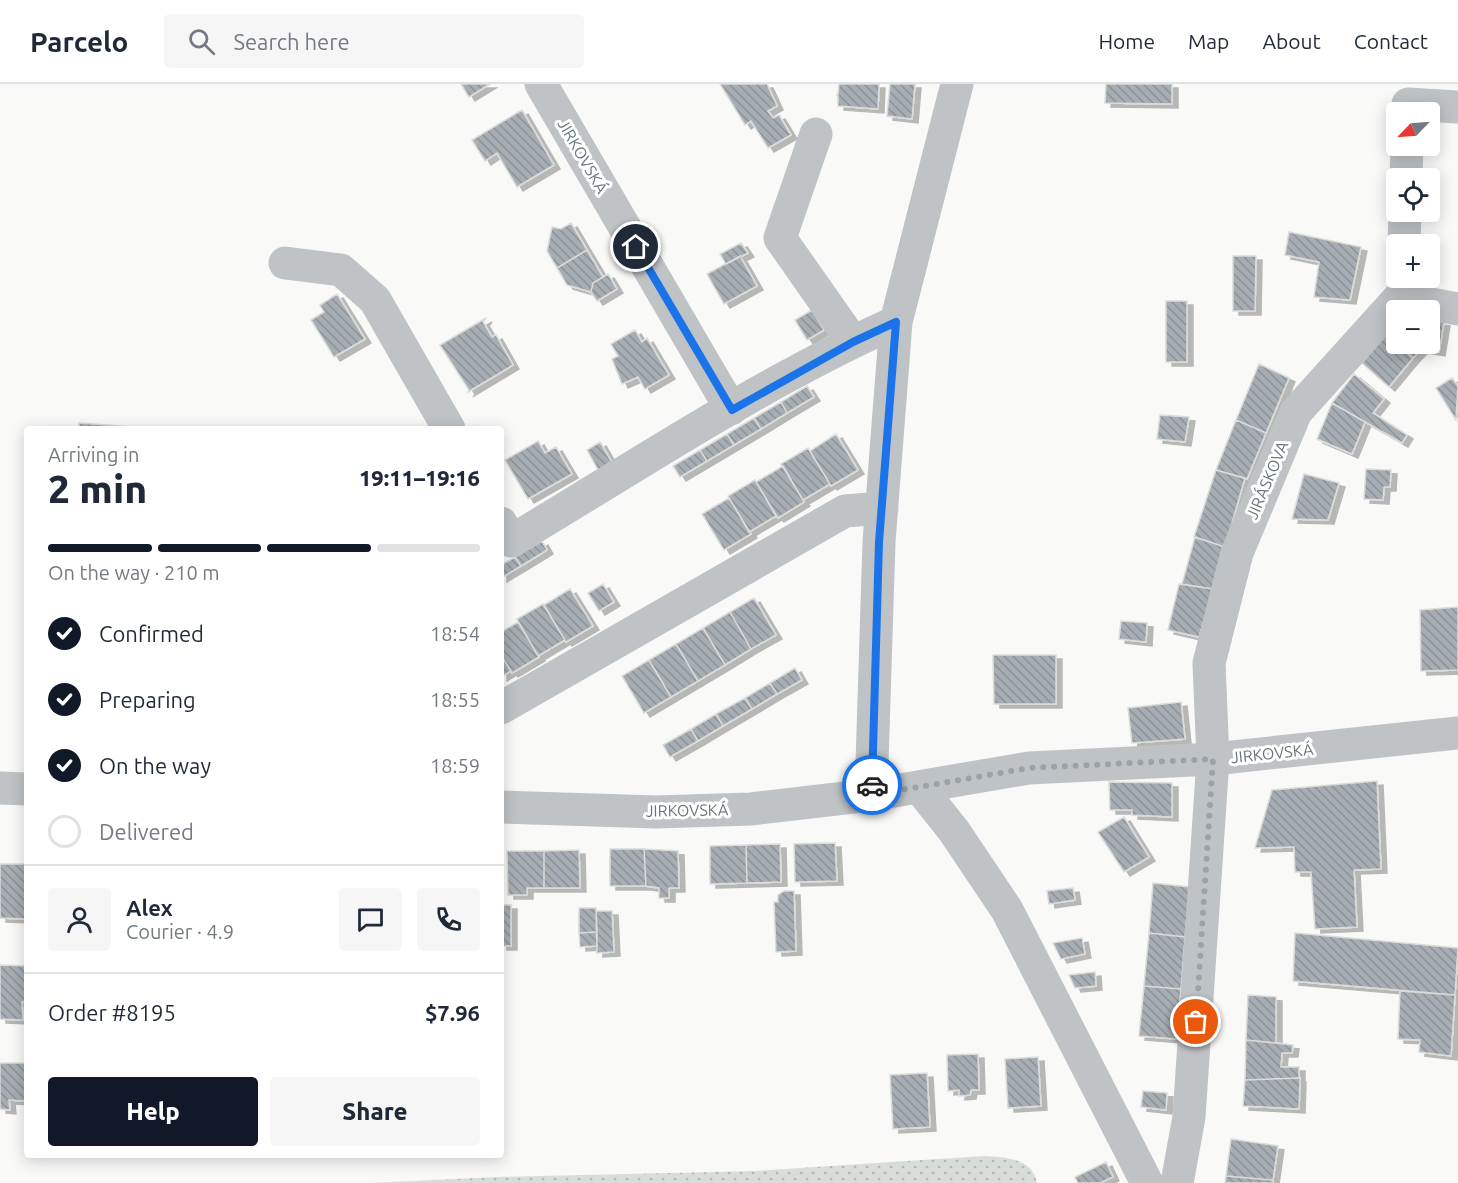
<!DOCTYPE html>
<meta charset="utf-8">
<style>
body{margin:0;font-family:Ubuntu,sans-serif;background:#f6f6f7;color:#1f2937;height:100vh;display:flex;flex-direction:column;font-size:22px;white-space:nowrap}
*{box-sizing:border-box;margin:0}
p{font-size:20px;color:#747a83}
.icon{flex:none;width:33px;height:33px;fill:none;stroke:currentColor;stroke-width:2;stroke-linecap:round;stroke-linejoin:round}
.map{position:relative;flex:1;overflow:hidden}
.sheet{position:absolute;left:24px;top:342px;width:480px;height:732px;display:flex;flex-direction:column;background:#fff;border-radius:6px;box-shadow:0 3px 15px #0003}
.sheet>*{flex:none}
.needle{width:39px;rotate:245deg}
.buttons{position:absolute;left:1386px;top:18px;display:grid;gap:12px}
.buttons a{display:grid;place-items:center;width:54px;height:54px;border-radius:6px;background:#fff;box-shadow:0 3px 15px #0003;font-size:30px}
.pin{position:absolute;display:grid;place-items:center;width:51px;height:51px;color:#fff;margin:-26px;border:3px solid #fff;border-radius:50%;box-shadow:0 2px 6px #0007}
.courier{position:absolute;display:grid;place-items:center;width:60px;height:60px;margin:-30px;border:4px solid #1a73e8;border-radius:50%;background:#fff;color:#222;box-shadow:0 2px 8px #0007}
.headline em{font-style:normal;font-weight:800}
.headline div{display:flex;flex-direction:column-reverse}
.headline{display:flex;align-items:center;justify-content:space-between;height:102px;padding:0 24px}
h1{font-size:39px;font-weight:800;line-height:45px}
.bar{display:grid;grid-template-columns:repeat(4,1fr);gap:9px 6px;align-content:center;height:72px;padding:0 24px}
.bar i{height:8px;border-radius:4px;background:#e0e1e3}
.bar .active{background:#111827}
.bar p{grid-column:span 4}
.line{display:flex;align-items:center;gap:15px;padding:0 24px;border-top:2px solid #e0e1e3}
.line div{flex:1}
.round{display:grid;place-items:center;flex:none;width:63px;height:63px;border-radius:6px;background:#f6f6f7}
ol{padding:0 24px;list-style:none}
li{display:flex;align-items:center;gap:18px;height:66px}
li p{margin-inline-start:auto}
li .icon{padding:6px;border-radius:50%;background:#111827;color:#fff;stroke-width:4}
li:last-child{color:#747a83}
li i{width:33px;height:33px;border:3px solid #e0e1e3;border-radius:50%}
.action{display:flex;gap:12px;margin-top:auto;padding:12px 24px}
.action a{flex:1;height:69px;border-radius:6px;background:#111827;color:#fff;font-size:24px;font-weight:800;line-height:69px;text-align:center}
.action a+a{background:#f6f6f7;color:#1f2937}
header{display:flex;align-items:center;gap:36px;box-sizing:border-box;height:84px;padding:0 30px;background:#fff;border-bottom:2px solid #e0e1e3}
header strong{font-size:28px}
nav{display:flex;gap:33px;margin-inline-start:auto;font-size:21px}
.search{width:420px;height:54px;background:#f6f6f7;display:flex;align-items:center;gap:15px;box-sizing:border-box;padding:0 21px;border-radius:6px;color:#747a83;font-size:22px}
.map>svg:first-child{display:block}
.grass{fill:url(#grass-dots)}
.building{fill:url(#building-back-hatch);stroke:#dbdbd9;stroke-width:1.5;filter:url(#shadow)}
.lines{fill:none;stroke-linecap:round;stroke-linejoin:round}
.minor{stroke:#bfc3c6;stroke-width:33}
.done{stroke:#9aa3a8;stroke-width:6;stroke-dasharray:0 10.8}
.route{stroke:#1a73e8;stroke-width:8}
.labels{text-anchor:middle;stroke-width:6;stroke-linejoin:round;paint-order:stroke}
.street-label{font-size:16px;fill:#67757e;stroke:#fff}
</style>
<header>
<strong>Parcelo</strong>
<div class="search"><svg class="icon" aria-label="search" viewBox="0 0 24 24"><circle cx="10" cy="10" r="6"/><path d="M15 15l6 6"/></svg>Search here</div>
<nav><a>Home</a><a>Map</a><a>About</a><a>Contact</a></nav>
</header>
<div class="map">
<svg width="1458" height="1099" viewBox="0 0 1458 1099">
<defs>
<pattern id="grass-dots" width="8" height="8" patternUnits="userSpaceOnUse" patternTransform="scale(1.5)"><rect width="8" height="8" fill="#d9ddd7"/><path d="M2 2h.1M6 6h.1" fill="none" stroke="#b4b8b4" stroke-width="1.8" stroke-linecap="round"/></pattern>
<pattern id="building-back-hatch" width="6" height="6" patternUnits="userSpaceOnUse" patternTransform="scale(1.5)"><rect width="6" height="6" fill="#a7aeb3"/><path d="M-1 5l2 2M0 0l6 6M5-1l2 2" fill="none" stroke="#8c9297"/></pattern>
<filter id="shadow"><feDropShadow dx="6" dy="4" stdDeviation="0" flood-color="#0004"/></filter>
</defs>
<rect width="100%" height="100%" fill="#f9f9f7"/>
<path class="grass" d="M984,1072C1004,1073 1033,1074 1037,1099H370L498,1093L755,1087Z"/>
<path class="building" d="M461,0H490L469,13Z
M720,0H767L777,22L768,27L773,34L779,31L791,51L768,64L751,37L745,41Z
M839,0H879L878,25L838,22V11H836L838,10Z
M890,0H915L912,35L887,32Z
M1106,0H1172V20L1105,19Z
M522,26L554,81L517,103L497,69L485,77L472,56Z
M571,139L587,166L557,184L547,167L552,143L561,145Z
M1289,148L1361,163L1350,216L1314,213L1319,178L1285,171Z
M741,159L748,169L726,180L720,170Z
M587,166L603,193L593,199L591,208L567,201L557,184Z
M740,172L757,202L724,220L707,190Z
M1233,172H1256L1255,227H1233Z
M608,190L617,205L597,217L591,208L593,199Z
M337,210L365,255L334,273L311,236L324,228L320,221Z
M1166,217H1187V278H1166Z
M812,226L824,246L807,256L795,236Z
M486,234L483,238L492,253L496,251L513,281L468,308L469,306L440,261Z
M1430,236L1444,238L1439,268L1422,265L1413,274L1397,260H1430Z
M635,246L642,258L647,254L669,291L645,305L638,293L622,300L612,275L618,272L611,260Z
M1386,250L1413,274L1389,303L1362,279Z
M1259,280L1289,294L1266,349L1236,336Z
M1354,290L1384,315L1373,329L1407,351L1402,359L1332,319Z
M1452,294L1458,302L1456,336L1436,304Z
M807,302L814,313L787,329L781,318Z
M781,318L787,329L761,345L754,334Z
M1332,319L1365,338L1352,370L1317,355Z
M1160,331L1189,333L1185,358L1157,355Z
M754,334L761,345L734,361L727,350Z
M1236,336L1266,349L1247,395L1216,386Z
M79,339L148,344V345H79Z
M727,350L734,361L707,377L700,366Z
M836,350L858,386L831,402L810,367Z
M538,357L545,369L556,363L572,390L528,415L505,376Z
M600,358L614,382L601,391L587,366Z
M808,364L830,400L803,416L781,380Z
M700,366L707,377L680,393L673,382Z
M783,382L804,418L778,434L756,398Z
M1366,385L1391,386L1390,403H1384L1383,416L1364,415Z
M1216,386L1245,394L1225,463L1194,453Z
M1304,390L1339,399L1328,436L1292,435Z
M755,396L776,432L749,448L728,412Z
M729,414L751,450L724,466L702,430Z
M1195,453L1225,463L1213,505L1182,500Z
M542,457L547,466L521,482L515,473Z
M515,473L521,482L501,494V481Z
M603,500L614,518L599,527L588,509Z
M1179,500L1213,505L1199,553L1168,546Z
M570,505L593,542L566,558L544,521Z
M754,514L776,551L751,565L730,528Z
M543,520L565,556L538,572L517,535Z
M1458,523V586L1421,587L1420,526Z
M730,528L751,565L725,581L703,544Z
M1121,537L1147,539L1146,558L1119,555Z
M518,538L539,573L512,589L501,571V548Z
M703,544L725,581L698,597L676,560Z
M676,560L698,597L671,613L649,576Z
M501,571L511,587L501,593Z
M993,571H1056V620H994Z
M649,576L671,613L644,629L622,592Z
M795,584L802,596L777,610L770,599Z
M770,599L777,610L752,625L745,614Z
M745,614L752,625L723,642L716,630Z
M1181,618L1185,655L1132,659L1128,624Z
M716,630L723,642L698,657L691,645Z
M691,645L698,657L670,673L663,661Z
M1377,697L1381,785L1354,786L1357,843L1315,845L1311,788H1295L1294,763L1255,764L1272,706Z
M1109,698L1172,699V733L1132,731V726H1110Z
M1124,733L1149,773L1124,788L1098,748Z
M835,759L837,797L795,798L794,760Z
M780,760L781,798L747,799L746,761Z
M746,761L747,799L710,800V762Z
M610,765H644L646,802H610Z
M644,765L678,767L679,804H669V814H659V804L646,802Z
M579,766L580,804H544V767Z
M507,767H544V804H527V811H508Z
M0,780H27V835L0,834Z
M1153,799L1190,803L1185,853L1149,849Z
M1073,804L1075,816L1049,820L1047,807Z
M784,807H794L796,867L776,868L774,818H778V811Z
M501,821H511V862H501Z
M579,824H596L597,848L579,849Z
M596,827H612L614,868L597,869Z
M597,848V862L580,863L579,849Z
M1149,849L1185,853L1181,905L1144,902Z
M1295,849L1458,864L1455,911L1293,897Z
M1082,854L1085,870L1061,875L1053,859Z
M0,881L27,882V918H22L23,936L0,935Z
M1095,888L1096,902L1075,904L1069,891Z
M1144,902L1181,905L1176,955L1139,952Z
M1400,907L1455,911L1451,972L1419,968L1420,956L1398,955Z
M1248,911L1276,913V959L1246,956Z
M1246,956L1293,961L1292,969H1282L1281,983H1299V994L1245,996Z
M978,970L979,1006H971L970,1011L959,1012V1006L948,1007L947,971Z
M1038,973L1041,1022L1008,1024L1005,975Z
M0,979H27V1017L9,1016L10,1026L0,1025Z
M927,989L930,1043L893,1045L890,991Z
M1300,994L1299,1025L1243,1022L1245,996Z
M1143,1007L1167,1009L1166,1026L1141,1023Z
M1231,1055L1278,1062L1273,1096L1226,1092Z
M1106,1078L1113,1093L1100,1099H1078L1075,1093Z
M1226,1092L1273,1096V1099H1225Z"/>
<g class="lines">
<path class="minor" d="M541,0L731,325
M1408,20L1458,23
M816,50L780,154L853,258
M1406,94L1407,62
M1404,160L1405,128
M285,179L341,186L375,216L449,345
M1399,214L1458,225
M501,439L511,457C637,382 762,298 896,238
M501,624L845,427L882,424
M919,703L954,747L1007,826L1147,1099
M0,704L27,705
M871,711L879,458L896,238L957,0
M501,723L656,728L751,725L871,711L1029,684L1213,675L1458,649
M1177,1099L1189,1033L1213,675L1209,579L1237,469L1296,328L1399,214"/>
</g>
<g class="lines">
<path class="done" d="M872,701V711L1029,684L1213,675L1196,938"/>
<path class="route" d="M636,163L732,326L853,258L896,238L879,458L872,701"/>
</g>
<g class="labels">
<g class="street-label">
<text transform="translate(583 72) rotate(60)" y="6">JIRKOVSKÁ</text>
<text transform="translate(1267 396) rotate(-67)" y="6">JIRÁSKOVA</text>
<text transform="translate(1272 669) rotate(-6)" y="6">JIRKOVSKÁ</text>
<text transform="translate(687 726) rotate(-1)" y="6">JIRKOVSKÁ</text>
</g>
</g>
</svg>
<div class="buttons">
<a><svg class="needle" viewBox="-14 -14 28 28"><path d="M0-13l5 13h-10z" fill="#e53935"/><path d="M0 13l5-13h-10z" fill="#747a83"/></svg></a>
<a><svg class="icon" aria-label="locate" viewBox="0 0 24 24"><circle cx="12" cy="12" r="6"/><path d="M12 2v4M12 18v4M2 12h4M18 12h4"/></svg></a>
<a>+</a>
<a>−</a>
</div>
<div class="pin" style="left:1196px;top:938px;background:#ea580c"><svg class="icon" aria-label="bag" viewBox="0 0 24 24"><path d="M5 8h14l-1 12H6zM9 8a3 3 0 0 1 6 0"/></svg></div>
<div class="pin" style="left:636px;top:163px;background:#1f2937"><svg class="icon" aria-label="home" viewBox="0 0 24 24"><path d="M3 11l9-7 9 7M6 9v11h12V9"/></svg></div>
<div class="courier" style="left:872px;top:701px"><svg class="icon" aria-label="car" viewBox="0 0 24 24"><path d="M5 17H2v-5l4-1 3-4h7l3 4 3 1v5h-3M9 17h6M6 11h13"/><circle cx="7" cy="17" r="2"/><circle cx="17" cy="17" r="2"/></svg></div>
<section class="sheet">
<div class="headline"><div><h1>2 min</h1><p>Arriving in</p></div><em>19:11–19:16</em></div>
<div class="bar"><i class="active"></i><i class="active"></i><i class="active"></i><i></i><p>On the way · 210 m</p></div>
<ol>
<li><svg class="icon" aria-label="check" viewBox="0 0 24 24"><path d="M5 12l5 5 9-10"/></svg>Confirmed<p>18:54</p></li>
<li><svg class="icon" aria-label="check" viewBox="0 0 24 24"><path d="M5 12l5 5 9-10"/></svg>Preparing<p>18:55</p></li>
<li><svg class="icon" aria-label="check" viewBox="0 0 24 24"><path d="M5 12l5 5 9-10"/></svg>On the way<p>18:59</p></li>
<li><i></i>Delivered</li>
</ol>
<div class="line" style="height:108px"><a class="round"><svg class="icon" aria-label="person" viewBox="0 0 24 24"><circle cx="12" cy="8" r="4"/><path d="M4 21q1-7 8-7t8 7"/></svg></a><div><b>Alex</b><p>Courier · 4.9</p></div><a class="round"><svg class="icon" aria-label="chat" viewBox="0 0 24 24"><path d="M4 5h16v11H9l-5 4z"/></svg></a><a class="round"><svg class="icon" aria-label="phone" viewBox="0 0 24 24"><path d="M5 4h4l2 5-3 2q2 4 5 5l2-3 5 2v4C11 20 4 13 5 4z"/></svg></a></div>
<div class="line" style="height:78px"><div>Order #8195</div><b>$7.96</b></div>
<div class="action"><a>Help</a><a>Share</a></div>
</section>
</div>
